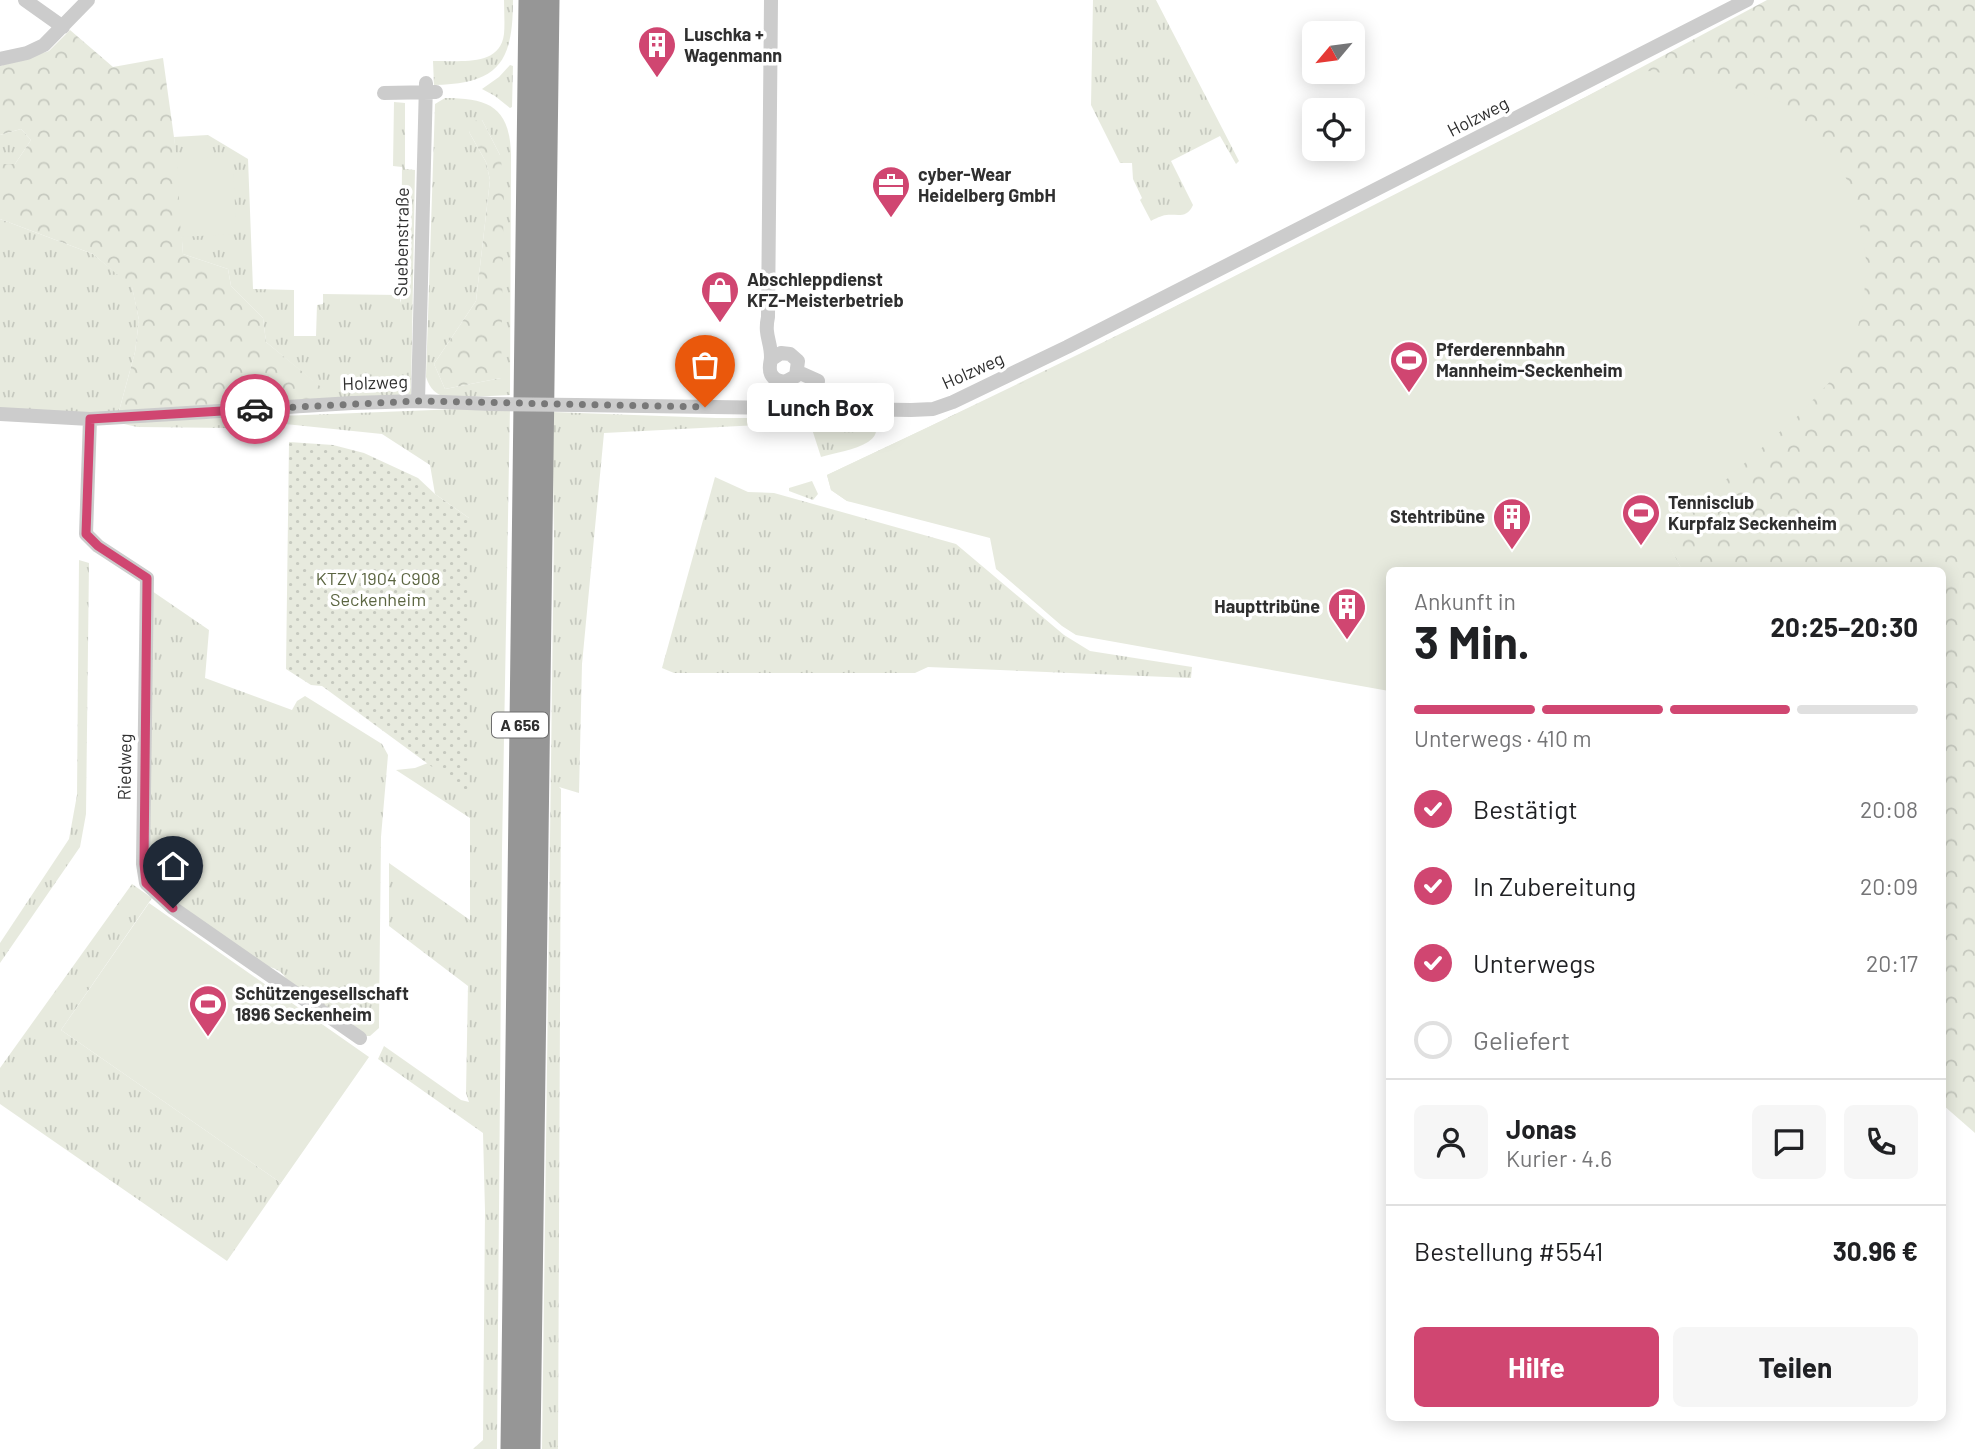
<!DOCTYPE html>
<html lang="de">
<meta charset="utf-8">
<style>
body{margin:0;font-family:Barlow,sans-serif;background:#f6f6f6;color:#202124;height:100vh;display:flex;flex-direction:column;font-size:26px;white-space:nowrap}
*{box-sizing:border-box;margin:0}
p{font-size:23px;color:#757577}
.icon{flex:none;width:38px;height:38px;fill:none;stroke:currentColor;stroke-width:2;stroke-linecap:round;stroke-linejoin:round}
.map{position:relative;flex:1;overflow:hidden}
.panel{position:absolute;left:1386px;top:567px;width:560px;height:854px;display:flex;flex-direction:column;background:#fff;border-radius:10px;box-shadow:0 4px 18px #0003}
.panel>*{flex:none}
.needle{width:46px;rotate:241deg}
.tools{position:absolute;left:1302px;top:21px;display:grid;gap:14px}
.tools a{display:grid;place-items:center;width:63px;height:63px;border-radius:10px;background:#fff;box-shadow:0 4px 18px #0003;font-size:35px}
.pin{position:absolute;display:grid;place-items:center;width:60px;height:60px;color:#fff;margin:-72px -30px;border-radius:50% 50% 50% 0;rotate:-45deg;box-shadow:0 0 7px #0007}
.pin .icon{rotate:45deg}
.courier{position:absolute;display:grid;place-items:center;width:70px;height:70px;margin:-35px;border:5px solid #d04671;border-radius:50%;background:#fff;color:#222;box-shadow:0 2px 9px #0007}
.bubble{position:absolute;height:49px;border-radius:10px;background:#fff;box-shadow:0 4px 18px #0003;font-size:23px;font-weight:700;line-height:49px;text-align:center}
.head em{font-style:normal;font-weight:700}
.head div{display:flex;flex-direction:column-reverse}
.head{display:flex;align-items:center;justify-content:space-between;height:119px;padding:0 28px}
h1{font-size:46px;font-weight:700;line-height:52px}
.bar{display:grid;grid-template-columns:repeat(4,1fr);gap:10px 7px;align-content:center;height:84px;padding:0 28px}
.bar i{height:9px;border-radius:5px;background:#e0e0e0}
.bar .selected{background:#d04671}
.bar p{grid-column:span 4}
.line{display:flex;align-items:center;gap:18px;padding:0 28px;border-top:2px solid #e0e0e0}
.line div{flex:1}
.round{display:grid;place-items:center;flex:none;width:74px;height:74px;border-radius:10px;background:#f6f6f6}
ol{padding:0 28px;list-style:none}
li{display:flex;align-items:center;gap:21px;height:77px}
li p{margin-inline-start:auto}
li .icon{padding:7px;border-radius:50%;background:#d04671;color:#fff;stroke-width:4}
li:last-child{color:#757577}
li i{width:38px;height:38px;border:4px solid #e0e0e0;border-radius:50%}
.action{display:flex;gap:14px;margin-top:auto;padding:14px 28px}
.action a{flex:1;height:80px;border-radius:10px;background:#d04671;color:#fff;font-size:28px;font-weight:700;line-height:80px;text-align:center}
.action a+a{background:#f6f6f6;color:#202124}
.map>svg:first-child{display:block}
.grass{fill:url(#grass-tufts);fill-rule:evenodd}
.forest{fill:url(#forest-crowns)}
.garden{fill:url(#garden-dots)}
.pitch{fill:#e7eade}
.lines{fill:none;stroke-linecap:round;stroke-linejoin:round}
.minor{stroke:#ccc;stroke-width:14}
.highway{stroke:#969696;stroke-width:21}
.minor-bridge{stroke:#ccc;stroke-width:14}
.done{stroke:#787878;stroke-width:7;stroke-dasharray:0 12.6}
.route{stroke:#d04671;stroke-width:9}
.labels{text-anchor:middle;stroke-width:7;stroke-linejoin:round;paint-order:stroke}
.shield{fill:#fff;stroke:#6d6d6d;stroke-width:2}
.shield-label{font-size:16px;font-weight:bold;fill:#2f2f2f}
.poi-label{font-size:18px;font-weight:bold;fill:#2f2f2f;stroke:#fff;text-anchor:start}
.street-label{font-size:18px;fill:#2f2f2f;stroke:#fff}
.park-label{font-size:18px;fill:#5b6541;stroke:#fff}
</style>
<div class="map">
<svg width="1975" height="1449" viewBox="0 0 1975 1449">
<defs>
<pattern id="grass-tufts" width="24" height="20" patternUnits="userSpaceOnUse" patternTransform="scale(1.75)"><rect width="24" height="20" fill="#e7eade"/><path d="M3 7l-1-3M5 7V3M7 7l1-3M15 17l-1-3M17 17v-4M19 17l1-3" fill="none" stroke="#c6c9bf"/></pattern>
<pattern id="forest-crowns" width="20" height="18" patternUnits="userSpaceOnUse" patternTransform="scale(1.75)"><rect width="20" height="18" fill="#e7eade"/><path d="M2 6a3 3 0 1 1 6 0M12 15a3 3 0 1 1 6 0" fill="none" stroke="#c6c9bf"/></pattern>
<pattern id="garden-dots" width="8" height="8" patternUnits="userSpaceOnUse" patternTransform="scale(1.75)"><rect width="8" height="8" fill="#e7eade"/><path d="M2 2h.1M6 6h.1" fill="none" stroke="#c6c9bf" stroke-width="1.8" stroke-linecap="round"/></pattern>
</defs>
<rect width="100%" height="100%" fill="#fff"/>
<path class="grass" d="M504,0H513C513,62 499,84 434,85L433,61C458,60 500,68 504,34C505,23 504,11 504,0Z
M1093,0H1156L1239,161L1236,164L1220,136L1171,161L1193,205C1186,221 1175,212 1162,216C1161,216 1152,220 1151,221L1140,200L1142,198L1133,179L1132,163H1120L1091,105Z
M510,65L513,66L512,107L510,108L495,96L482,89L499,77Z
M445,98C489,98 510,107 511,155L510,395L449,398C436,395 430,389 426,377L435,104ZM482,120L500,155L501,378L445,389L434,364L476,301L490,180L486,162L469,132Z
M394,102L405,103V169L415,170L411,394L332,402L325,391L266,342L263,318L231,286L228,269L183,254L174,137L208,135L248,159L253,289L294,290V336H316L317,305L323,304V294L399,295L401,303L402,167L393,166Z
M21,129L31,140L15,164H0V135Z
M0,219L93,254L132,286L139,320L135,352L119,411L89,416L0,412Z
M510,407L502,849L497,1449H473L483,1440L485,1211L483,1133L378,1059L384,1046L461,1100L469,1102L466,1093L468,986L389,926V863L470,920V818L396,770L415,768L433,761L469,773V518L435,494L430,465L382,434L285,424L281,432L233,428L137,427L124,424L149,421Z
M552,412L716,418H797L801,431L779,424L604,433L582,664L579,793L559,787L561,789L558,1449H542L554,534Z
M816,414C831,414 874,409 876,428C877,434 873,439 868,442C855,450 835,453 821,457L811,426Z
M715,477L748,492L774,493L956,544L1064,635L1090,651L1192,667L1191,678L928,667L915,673H674L662,668Z
M812,481L818,494L813,500L789,491V488Z
M79,560L89,563L86,814L80,847L0,963V943L69,839L77,795Z
M152,591L209,630L205,678L292,710L297,701L305,696L382,744L388,755L381,837L379,1022V1028L370,1036H365L287,981C283,971 274,967 263,966L173,901L156,884L148,855Z
M132,884L152,898L61,1030L281,1183L227,1261L0,1104V1068Z"/>
<path class="forest" d="M1767,0H1975V1133L1943,1105L1942,570H1682L1656,523L1570,570H1502L847,501L831,490L827,475C1145,325 1458,167 1767,0Z
M70,30L113,67L163,58L177,159L183,254L228,269L231,286L263,318L266,342L326,391L332,402L119,411L135,352L139,320L132,287L93,254L0,219V164H15L31,140L21,129L0,135V66L49,51Z
M482,120L500,155L504,180L501,378L445,389L434,364L476,301L490,180L486,162L469,132L473,121Z"/>
<path class="garden" d="M289,442L333,445L364,453L418,478L435,494L469,518V794L322,686L311,685L286,669Z"/>
<path class="pitch" d="M1649,71L1704,79L1784,103L1817,132L1849,183L1857,209L1867,265L1863,304L1856,336L1837,374L1800,414L1694,508L1674,523L1664,536L1682,570H1390L1389,691L1076,635L1062,626L996,569L990,538L847,501L831,490L827,475L1058,366L1627,76Z
M233,157L236,234L181,237L177,159Z
M149,903L369,1057L281,1183L61,1030Z"/>
<g class="lines">
<path class="minor" d="M25,0L63,27
M771,0L768,317C764,335 771,341 771,357C771,363 768,367 771,374C774,380 779,381 785,382L796,376L798,361L790,354L781,353L772,359
M0,59L27,53L44,45L88,0
M384,93L436,92
M798,372L818,381
M418,401L426,83
M576,405L911,410L933,409L953,402L1067,347L1747,0
M0,414L90,419L352,403L418,401L492,404
M90,419L86,534L98,546L147,578L143,864L146,883L173,908L360,1038"/>
<path class="highway" d="M511,1449L529,0
M530,1449L549,0"/>
<path class="minor-bridge" d="M492,404L576,405"/>
</g>
<g class="lines">
<path class="done" d="M255,409L418,401L705,407"/>
<path class="route" d="M173,908L146,883L144,864L147,578L98,546L86,534L90,419L255,409"/>
</g>
<defs>
<symbol id="building-pin" viewBox="-11 -11 22 30"><path d="M0 17L-7.5 6A9.5 9.5 0 1 1 7.5 6Z" fill="#d04671" stroke="#fff"/><path d="M-4-6H4V6H1V3H-1V6H-4ZM-2.5-4.3h1.7v1.8h-1.7ZM.8-4.3h1.7v1.8H.8ZM-2.5-1h1.7V.8h-1.7ZM.8-1h1.7V.8H.8Z" fill="#fff"/></symbol>
<symbol id="office-pin" viewBox="-11 -11 22 30"><path d="M0 17L-7.5 6A9.5 9.5 0 1 1 7.5 6Z" fill="#d04671" stroke="#fff"/><path d="M-6-3h4V-5.5h4V-3h4V5H-6ZM-1-4.5V-3h2v-1.5ZM-6 0V1H6V0Z" fill="#fff"/></symbol>
<symbol id="shop-pin" viewBox="-11 -11 22 30"><path d="M0 17L-7.5 6A9.5 9.5 0 1 1 7.5 6Z" fill="#d04671" stroke="#fff"/><path d="M-5-2.5h2.3a2.7 3.5 0 0 1 5.4 0H5L5.5 6h-11ZM-1.5-2.5h3a1.5 2.3 0 0 0-3 0Z" fill="#fff"/></symbol>
<symbol id="stadium-pin" viewBox="-11 -11 22 30"><path d="M0 17L-7.5 6A9.5 9.5 0 1 1 7.5 6Z" fill="#d04671" stroke="#fff"/><path d="M0-5a6.5 5 0 1 0 0 10a6.5 5 0 1 0 0-10ZM-3.5-1.8h7v3.6h-7Z" fill="#fff"/></symbol>
</defs>
<g fill-rule="evenodd">
<use href="#building-pin" x="635" y="23" width="44" height="60"/>
<use href="#office-pin" x="869" y="163" width="44" height="60"/>
<use href="#shop-pin" x="698" y="268" width="44" height="60"/>
<use href="#stadium-pin" x="1387" y="338" width="44" height="60"/>
<use href="#stadium-pin" x="1619" y="491" width="44" height="60"/>
<use href="#building-pin" x="1490" y="495" width="44" height="60"/>
<use href="#building-pin" x="1325" y="585" width="44" height="60"/>
<use href="#stadium-pin" x="186" y="982" width="44" height="60"/>
</g>
<g class="labels">
<rect class="shield" x="492" y="712.5" width="56" height="25" rx="5"/>
<g class="shield-label">
<text x="520" y="731">A 656</text>
</g>
<g class="poi-label">
<text x="684" y="41">Luschka +<tspan x="684" dy="21">Wagenmann</tspan></text>
<text x="918" y="181">cyber-Wear<tspan x="918" dy="21">Heidelberg GmbH</tspan></text>
<text x="747" y="286">Abschleppdienst<tspan x="747" dy="21">KFZ-Meisterbetrieb</tspan></text>
<text x="1436" y="356">Pferderennbahn<tspan x="1436" dy="21">Mannheim-Seckenheim</tspan></text>
<text x="1668" y="509">Tennisclub<tspan x="1668" dy="21">Kurpfalz Seckenheim</tspan></text>
<text x="1485" y="523" text-anchor="end">Stehtribüne</text>
<text x="1320" y="613" text-anchor="end">Haupttribüne</text>
<text x="235" y="1000">Schützengesellschaft<tspan x="235" dy="21">1896 Seckenheim</tspan></text>
</g>
<g class="street-label">
<text transform="translate(1478 117) rotate(-27)" y="6">Holzweg</text>
<text transform="translate(402 242) rotate(-89)" y="6">Suebenstraße</text>
<text transform="translate(973 371) rotate(-24)" y="6">Holzweg</text>
<text transform="translate(375 383) rotate(-2)" y="6">Holzweg</text>
<text transform="translate(125 767) rotate(-89)" y="6">Riedweg</text>
</g>
<g class="park-label">
<text x="378" y="585">KTZV 1904 C908<tspan x="378" dy="21">Seckenheim</tspan></text>
</g>
</g>
</svg>
<div class="tools">
<a><svg class="needle" viewBox="-14 -14 28 28"><path d="M0-13l5 13h-10z" fill="#e53935"/><path d="M0 13l5-13h-10z" fill="#757577"/></svg></a>
<a><svg class="icon" aria-label="locate" viewBox="0 0 24 24"><circle cx="12" cy="12" r="6"/><path d="M12 2v4M12 18v4M2 12h4M18 12h4"/></svg></a>
</div>
<div class="pin" style="left:705px;top:407px;background:#ea580c"><svg class="icon" aria-label="bag" viewBox="0 0 24 24"><path d="M5 8h14l-1 12H6zM9 8a3 3 0 0 1 6 0"/></svg></div>
<div class="pin" style="left:173px;top:908px;background:#1f2937"><svg class="icon" aria-label="home" viewBox="0 0 24 24"><path d="M3 11l9-7 9 7M6 9v11h12V9"/></svg></div>
<div class="courier" style="left:255px;top:409px"><svg class="icon" aria-label="car" viewBox="0 0 24 24"><path d="M5 17H2v-5l4-1 3-4h7l3 4 3 1v5h-3M9 17h6M6 11h13"/><circle cx="7" cy="17" r="2"/><circle cx="17" cy="17" r="2"/></svg></div>
<div class="bubble" style="left:747px;top:383px;width:147px">Lunch Box</div>
<section class="panel">
<div class="head"><div><h1>3 Min.</h1><p>Ankunft in</p></div><em>20:25–20:30</em></div>
<div class="bar"><i class="selected"></i><i class="selected"></i><i class="selected"></i><i></i><p>Unterwegs · 410 m</p></div>
<ol>
<li><svg class="icon" aria-label="check" viewBox="0 0 24 24"><path d="M5 12l5 5 9-10"/></svg>Bestätigt<p>20:08</p></li>
<li><svg class="icon" aria-label="check" viewBox="0 0 24 24"><path d="M5 12l5 5 9-10"/></svg>In Zubereitung<p>20:09</p></li>
<li><svg class="icon" aria-label="check" viewBox="0 0 24 24"><path d="M5 12l5 5 9-10"/></svg>Unterwegs<p>20:17</p></li>
<li><i></i>Geliefert</li>
</ol>
<div class="line" style="height:126px"><a class="round"><svg class="icon" aria-label="person" viewBox="0 0 24 24"><circle cx="12" cy="8" r="4"/><path d="M4 21q1-7 8-7t8 7"/></svg></a><div><b>Jonas</b><p>Kurier · 4.6</p></div><a class="round"><svg class="icon" aria-label="chat" viewBox="0 0 24 24"><path d="M4 5h16v11H9l-5 4z"/></svg></a><a class="round"><svg class="icon" aria-label="phone" viewBox="0 0 24 24"><path d="M5 4h4l2 5-3 2q2 4 5 5l2-3 5 2v4C11 20 4 13 5 4z"/></svg></a></div>
<div class="line" style="height:91px"><div>Bestellung #5541</div><b>30.96 €</b></div>
<div class="action"><a>Hilfe</a><a>Teilen</a></div>
</section>
</div>
